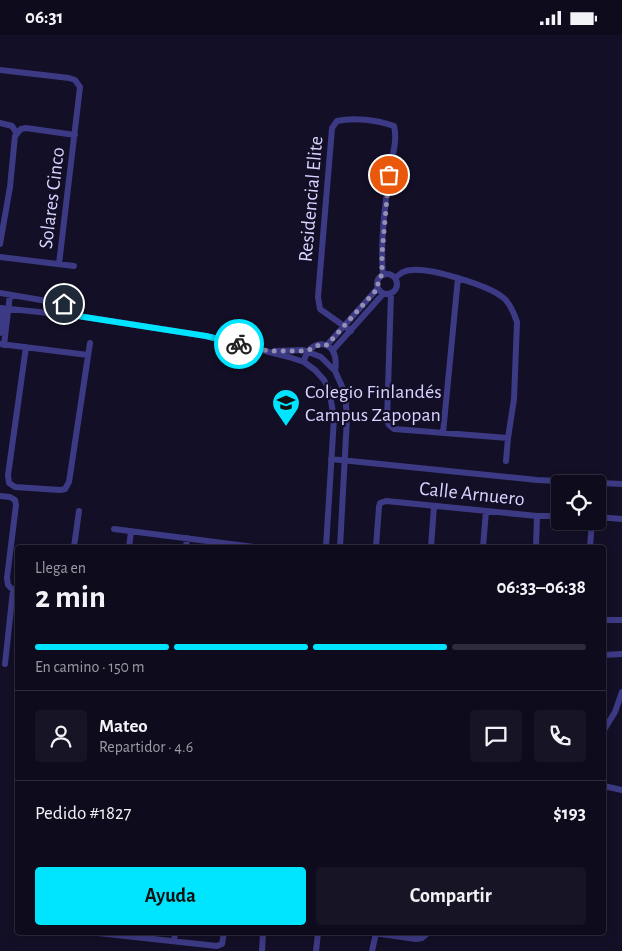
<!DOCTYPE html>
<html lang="es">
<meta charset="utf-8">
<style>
body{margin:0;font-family:"Alegreya Sans",sans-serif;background:#171425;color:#f1f3f6;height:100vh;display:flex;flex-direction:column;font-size:19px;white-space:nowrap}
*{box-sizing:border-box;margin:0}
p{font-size:16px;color:#9b9ba3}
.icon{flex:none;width:28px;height:28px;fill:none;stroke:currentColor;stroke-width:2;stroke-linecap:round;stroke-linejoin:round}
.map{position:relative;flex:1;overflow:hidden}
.panel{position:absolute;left:15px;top:510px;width:591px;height:390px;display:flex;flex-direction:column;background:#0e0b1c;border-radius:5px;box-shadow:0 2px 8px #0003,0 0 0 1px #2e2b3b}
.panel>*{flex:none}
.fabs{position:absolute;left:551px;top:440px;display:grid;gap:10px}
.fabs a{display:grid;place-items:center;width:55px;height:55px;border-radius:5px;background:#0e0b1c;box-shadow:0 2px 8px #0003,0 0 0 1px #2e2b3b;font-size:25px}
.pin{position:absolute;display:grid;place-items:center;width:42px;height:42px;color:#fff;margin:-21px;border:2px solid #fff;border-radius:50%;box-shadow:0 1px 5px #0007}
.courier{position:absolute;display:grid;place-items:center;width:50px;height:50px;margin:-25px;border:4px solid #00e5ff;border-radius:50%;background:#fff;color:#222;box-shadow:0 1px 6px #0007}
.summary em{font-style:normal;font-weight:700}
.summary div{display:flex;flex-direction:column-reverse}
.summary{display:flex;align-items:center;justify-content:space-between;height:85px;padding:0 20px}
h1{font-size:32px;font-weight:700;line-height:38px}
.bar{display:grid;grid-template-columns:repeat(4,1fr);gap:8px 5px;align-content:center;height:60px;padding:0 20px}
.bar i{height:6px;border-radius:4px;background:#2e2b3b}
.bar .on{background:#00e5ff}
.bar p{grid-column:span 4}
.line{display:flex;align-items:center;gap:12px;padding:0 20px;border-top:1px solid #2e2b3b}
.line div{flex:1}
.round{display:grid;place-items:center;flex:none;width:52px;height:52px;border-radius:5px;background:#171425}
.button{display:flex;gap:10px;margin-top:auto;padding:10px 20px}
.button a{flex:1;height:58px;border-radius:5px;background:#00e5ff;color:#111;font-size:20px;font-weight:700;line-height:58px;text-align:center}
.button a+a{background:#171425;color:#f1f3f6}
.status{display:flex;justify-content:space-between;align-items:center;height:35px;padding:0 25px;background:#0e0b1c;direction:ltr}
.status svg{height:14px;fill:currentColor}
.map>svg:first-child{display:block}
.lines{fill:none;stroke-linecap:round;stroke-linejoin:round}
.street{stroke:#3d3a85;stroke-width:6}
.done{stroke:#948fb3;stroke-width:5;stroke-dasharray:0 9}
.route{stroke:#00e5ff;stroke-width:6}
.labels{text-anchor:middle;stroke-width:4.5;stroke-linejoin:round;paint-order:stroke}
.street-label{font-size:20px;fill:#d9d4ff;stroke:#130f26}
.poi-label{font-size:20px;fill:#d9d4ff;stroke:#130f26;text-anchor:start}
</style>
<div class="status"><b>06:31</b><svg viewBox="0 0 49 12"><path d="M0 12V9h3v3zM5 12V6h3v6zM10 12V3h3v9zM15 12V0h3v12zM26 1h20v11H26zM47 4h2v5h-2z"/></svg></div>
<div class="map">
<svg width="622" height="916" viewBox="0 0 622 916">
<rect width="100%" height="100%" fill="#130f26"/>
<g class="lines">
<path class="street" d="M0,35L69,43L75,45L80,52L59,229
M0,88L12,91L16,97
M0,209L10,152L15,101L21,94L26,93L75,100
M0,222L74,231
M377 249a10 10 0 1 1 20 0a10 10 0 1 1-20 0Z
M395,243C401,238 405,235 412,235C431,233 486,250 501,261C509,266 514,278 517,287L514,364L508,403L506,426
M0,258L64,269L78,281
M391,258L387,386L389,390L394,394L508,403
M0,273L78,281L206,301L289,322L304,327L315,335L324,345L329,355L334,383L326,512
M351,296L320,274L318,262L332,93L337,86C354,82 377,85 394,91C398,107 391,124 389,140C385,171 380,208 383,240
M0,298L3,273
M0,309L88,320
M4,310L10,260
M327,310L378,253
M26,312L8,440L9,448L15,452L60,455L65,454L69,447L90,308
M333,315L383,259
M275,316L303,315L321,322L335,336L345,358L347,383L340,512
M304,327C307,303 341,301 335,336
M443,398L458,243
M331,424L537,445L622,449
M0,461L10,462L15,465L16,470L7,543L8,550L13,555L5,629
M598,482L622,484
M114,494L254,512
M74,512L79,476
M129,512L131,497
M186,512L187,503
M376,512L379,472L380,468L386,466L537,481H560
M431,512L434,471
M483,512L486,476
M536,512L537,481
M590,512L592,486
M604,585H622
M604,620L622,619
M604,695L615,677L622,657
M604,751L622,755
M98,898L217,911L222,909L224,898
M374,898L416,904L422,903L428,898
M174,906L175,898
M262,916L263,898
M316,916L318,898
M372,916L376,898"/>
</g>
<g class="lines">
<path class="done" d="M239,309L269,316H307L321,309L327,310L378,253V245L382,240V219L389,140"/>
<path class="route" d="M64,269L78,281L206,301L239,309"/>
</g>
<defs>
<symbol id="school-pin" viewBox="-11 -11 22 30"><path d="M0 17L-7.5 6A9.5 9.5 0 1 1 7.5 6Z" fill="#00e5ff" stroke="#130f26"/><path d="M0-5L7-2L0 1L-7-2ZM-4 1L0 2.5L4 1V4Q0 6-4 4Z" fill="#111"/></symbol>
</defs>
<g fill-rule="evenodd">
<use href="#school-pin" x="270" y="352" width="32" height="43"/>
</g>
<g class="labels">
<g class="street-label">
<text transform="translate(51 163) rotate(-83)" y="7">Solares Cinco</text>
<text transform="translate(310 164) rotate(-85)" y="7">Residencial Elite</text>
<text transform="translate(472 458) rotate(6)" y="7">Calle Arnuero</text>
</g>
<g class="poi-label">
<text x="305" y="363">Colegio Finlandés<tspan x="305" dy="23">Campus Zapopan</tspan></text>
</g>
</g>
</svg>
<div class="fabs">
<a><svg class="icon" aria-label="locate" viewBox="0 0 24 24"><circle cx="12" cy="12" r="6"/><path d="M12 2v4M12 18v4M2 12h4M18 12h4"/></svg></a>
</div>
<div class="pin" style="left:389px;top:140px;background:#ea580c"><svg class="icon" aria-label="bag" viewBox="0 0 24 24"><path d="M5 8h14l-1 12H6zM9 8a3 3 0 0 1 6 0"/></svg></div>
<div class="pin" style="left:64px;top:269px;background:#1f2937"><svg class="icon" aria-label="home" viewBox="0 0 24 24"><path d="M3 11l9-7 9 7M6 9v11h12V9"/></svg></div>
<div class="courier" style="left:239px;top:309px"><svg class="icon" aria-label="bike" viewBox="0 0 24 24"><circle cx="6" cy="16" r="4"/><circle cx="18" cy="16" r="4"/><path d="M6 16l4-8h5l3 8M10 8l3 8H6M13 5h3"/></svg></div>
<section class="panel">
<div class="summary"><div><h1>2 min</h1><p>Llega en</p></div><em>06:33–06:38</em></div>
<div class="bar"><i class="on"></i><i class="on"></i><i class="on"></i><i></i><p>En camino · 150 m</p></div>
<div class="line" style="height:90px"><a class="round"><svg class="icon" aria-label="person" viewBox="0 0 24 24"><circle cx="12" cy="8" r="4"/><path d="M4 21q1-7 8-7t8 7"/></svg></a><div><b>Mateo</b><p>Repartidor · 4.6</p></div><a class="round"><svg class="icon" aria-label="chat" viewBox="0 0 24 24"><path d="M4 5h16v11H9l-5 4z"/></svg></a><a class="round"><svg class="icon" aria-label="phone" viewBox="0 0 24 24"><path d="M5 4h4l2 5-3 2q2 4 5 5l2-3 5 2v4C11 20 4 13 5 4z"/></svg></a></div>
<div class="line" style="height:65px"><div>Pedido #1827</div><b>$193</b></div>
<div class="button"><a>Ayuda</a><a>Compartir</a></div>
</section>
</div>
